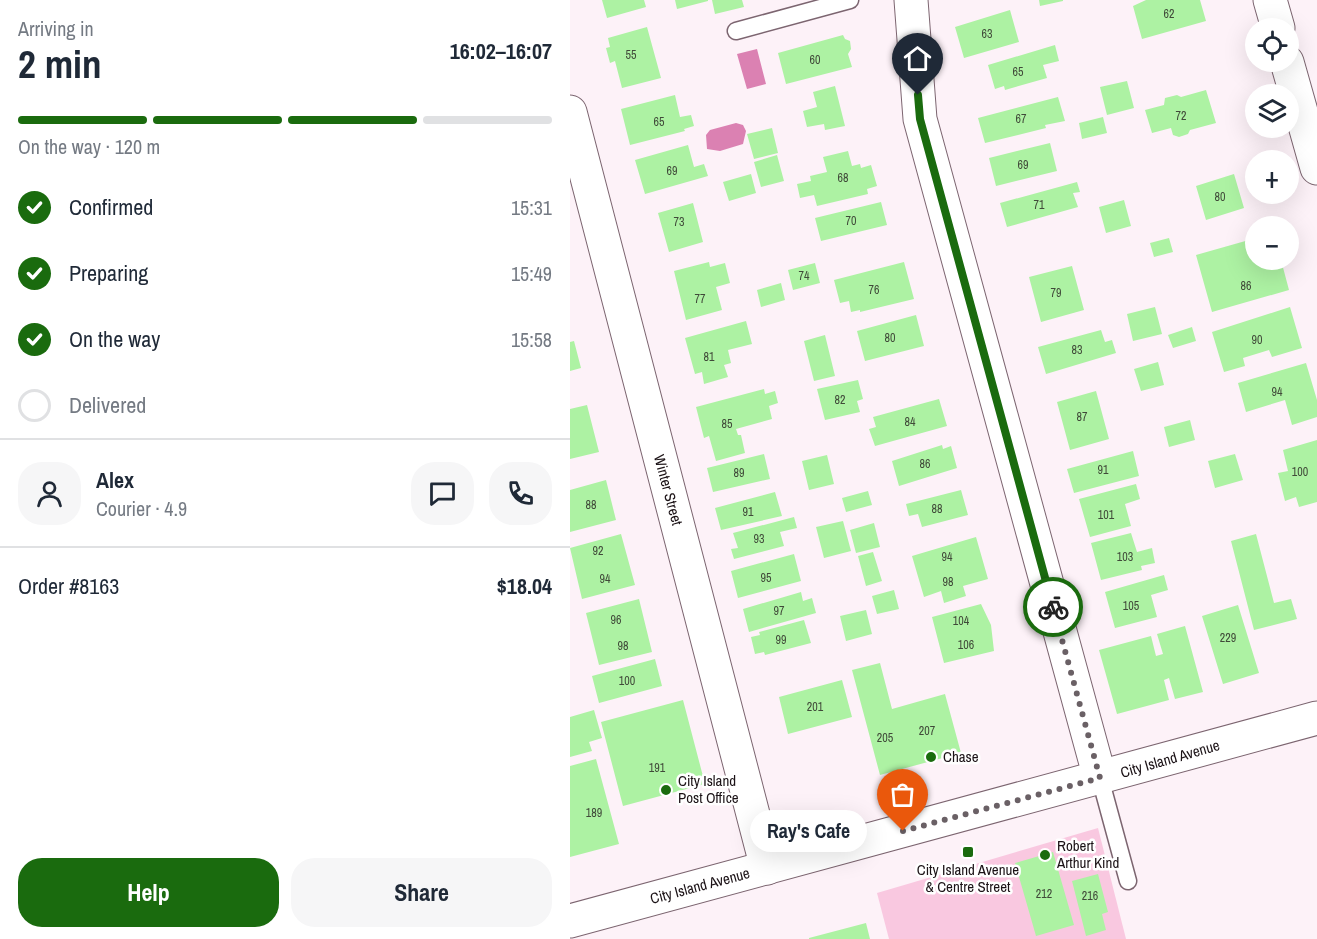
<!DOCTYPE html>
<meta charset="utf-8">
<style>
body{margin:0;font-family:"Archivo Narrow",sans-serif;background:#f6f6f7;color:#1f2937;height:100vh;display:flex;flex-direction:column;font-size:22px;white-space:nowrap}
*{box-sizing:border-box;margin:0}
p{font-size:20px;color:#747a83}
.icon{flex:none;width:33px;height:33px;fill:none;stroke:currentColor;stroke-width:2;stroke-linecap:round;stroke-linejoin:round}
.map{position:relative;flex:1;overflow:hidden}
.sheet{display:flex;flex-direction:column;background:#fff;width:570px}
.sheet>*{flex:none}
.buttons{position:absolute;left:675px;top:18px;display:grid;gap:12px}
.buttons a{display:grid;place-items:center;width:54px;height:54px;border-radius:50%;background:#fff;box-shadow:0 6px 24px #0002;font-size:30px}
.pin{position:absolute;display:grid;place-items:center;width:51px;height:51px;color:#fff;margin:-62px -26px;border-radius:50% 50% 50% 0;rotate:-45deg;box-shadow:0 0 6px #0007}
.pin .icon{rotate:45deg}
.courier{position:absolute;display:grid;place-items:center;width:60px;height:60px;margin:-30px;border:4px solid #1a6b0e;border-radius:50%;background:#fff;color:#222;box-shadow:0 2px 8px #0007}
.bubble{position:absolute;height:42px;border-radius:21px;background:#fff;box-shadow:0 6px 24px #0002;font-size:20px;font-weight:700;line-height:42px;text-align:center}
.summary em{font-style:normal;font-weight:700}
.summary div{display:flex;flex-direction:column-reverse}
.summary{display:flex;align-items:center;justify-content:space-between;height:102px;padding:0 18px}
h1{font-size:39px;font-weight:700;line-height:45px}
.bar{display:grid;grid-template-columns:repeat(4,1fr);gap:9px 6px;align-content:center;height:72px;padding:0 18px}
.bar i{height:8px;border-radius:4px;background:#e0e1e3}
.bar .on{background:#1a6b0e}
.bar p{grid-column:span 4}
.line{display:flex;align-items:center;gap:15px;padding:0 18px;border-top:2px solid #e0e1e3}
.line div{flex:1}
.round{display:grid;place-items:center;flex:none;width:63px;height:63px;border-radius:24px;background:#f6f6f7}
ol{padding:0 18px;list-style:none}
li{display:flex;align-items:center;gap:18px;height:66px}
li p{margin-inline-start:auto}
li .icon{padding:6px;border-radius:50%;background:#1a6b0e;color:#fff;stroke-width:4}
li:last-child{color:#747a83}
li i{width:33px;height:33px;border:3px solid #e0e1e3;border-radius:50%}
.primary-button{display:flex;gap:12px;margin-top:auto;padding:12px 18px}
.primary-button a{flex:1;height:69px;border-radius:24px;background:#1a6b0e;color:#fff;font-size:24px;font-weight:700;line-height:69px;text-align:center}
.primary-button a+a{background:#f6f6f7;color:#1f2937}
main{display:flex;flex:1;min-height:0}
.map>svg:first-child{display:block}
.green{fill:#f9c8e0}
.water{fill:#db81b2}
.building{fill:#adf2a3}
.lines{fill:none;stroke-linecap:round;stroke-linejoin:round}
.service-casing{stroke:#7c6570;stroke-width:19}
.minor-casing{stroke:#7c6570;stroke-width:35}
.secondary-casing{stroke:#7c6570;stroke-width:35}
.service{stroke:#fff;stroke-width:16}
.minor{stroke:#fff;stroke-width:33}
.secondary{stroke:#fff;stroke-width:33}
.done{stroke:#6a6065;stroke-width:6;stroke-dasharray:0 10.8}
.route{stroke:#1a6b0e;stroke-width:8}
.poi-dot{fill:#1a6b0e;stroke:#fff;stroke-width:2}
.labels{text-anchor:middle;stroke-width:5;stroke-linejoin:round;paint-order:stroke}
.number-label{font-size:12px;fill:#404a39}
.street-label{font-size:15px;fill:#1b1216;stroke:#fff}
.poi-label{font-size:15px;fill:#1b1216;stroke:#fff;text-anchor:start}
</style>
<main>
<section class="sheet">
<div class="summary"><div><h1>2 min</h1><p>Arriving in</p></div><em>16:02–16:07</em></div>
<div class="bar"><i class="on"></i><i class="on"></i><i class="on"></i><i></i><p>On the way · 120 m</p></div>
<ol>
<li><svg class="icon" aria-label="check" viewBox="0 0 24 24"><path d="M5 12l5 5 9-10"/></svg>Confirmed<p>15:31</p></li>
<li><svg class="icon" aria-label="check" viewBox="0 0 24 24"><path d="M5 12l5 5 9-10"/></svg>Preparing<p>15:49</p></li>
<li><svg class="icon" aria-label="check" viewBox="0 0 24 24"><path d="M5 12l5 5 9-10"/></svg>On the way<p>15:58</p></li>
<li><i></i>Delivered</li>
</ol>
<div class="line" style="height:108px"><a class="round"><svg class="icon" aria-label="person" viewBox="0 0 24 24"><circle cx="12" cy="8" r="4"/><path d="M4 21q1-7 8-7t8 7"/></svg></a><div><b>Alex</b><p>Courier · 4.9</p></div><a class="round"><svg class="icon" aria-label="chat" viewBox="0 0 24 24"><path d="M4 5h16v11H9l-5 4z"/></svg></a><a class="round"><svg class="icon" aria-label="phone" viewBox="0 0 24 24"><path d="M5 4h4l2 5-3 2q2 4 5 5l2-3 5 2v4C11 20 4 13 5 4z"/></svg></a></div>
<div class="line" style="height:78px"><div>Order #8163</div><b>$18.04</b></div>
<div class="primary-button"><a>Help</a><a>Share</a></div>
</section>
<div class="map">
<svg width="747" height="939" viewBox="0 0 747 939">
<rect width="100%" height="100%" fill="#fdf2f8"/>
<path class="green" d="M528,828L556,939H319L307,893Z"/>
<path class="water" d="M187,49L196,84L177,89L167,54Z
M166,123L173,125L176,131L173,144L150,151L137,149L136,135L140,130Z"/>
<path class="building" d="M32,0H74L76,7L37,18Z
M105,0H138V1L107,9Z
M142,0H172L174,7L145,14Z
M469,0H493V1L470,6Z
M576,0H630L636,21L572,39L563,6Z
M440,10L449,42L394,58L385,27Z
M77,27L91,78L52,88L45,61L40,63L36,48L40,47L38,38Z
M273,35L275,39L280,41L281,49L278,54L282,67L216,84L208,53Z
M485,45L489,61L473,65L477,78L435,90L434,86L425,89L418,65Z
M557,81L564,108L537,115L530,87Z
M265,86L275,126L255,130L254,124L237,127L233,111L247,107L243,92Z
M636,90L646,123L620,130L618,134L609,137L603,135L601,128L582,133L575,110L594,105L595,98L607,95L611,97Z
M105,95L110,117L121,115L124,126L114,129L115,131L60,145L51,109Z
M488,97L495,121L475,125L476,128L415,143L408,118Z
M533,117L537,133L512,139L509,123Z
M202,128L208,153L184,159L177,134Z
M480,143L487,171L426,186L419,158Z
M118,145L124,167L134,164L138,176L75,194L65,160Z
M278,151L282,166L290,164L291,168L301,165L307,186L297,189L298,194L247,206L244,195L230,198L227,184L241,181L240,176L257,172L253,157Z
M207,155L214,181L191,187L184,162Z
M181,174L186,193L159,201L153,182Z
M664,174L674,208L636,220L626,186Z
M507,182L510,192L503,193L508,207L437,227L430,203Z
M554,200L561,226L536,233L529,207Z
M311,202L317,225L251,241L245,218Z
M123,203L133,242L99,252L88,213Z
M599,238L603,252L584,257L580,243Z
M686,238V260H711L719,290L642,312L626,255Z
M139,262L140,267L155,263L160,283L146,287L152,310L116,320L104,271Z
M334,262L344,299L290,312V310L281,312L279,301L270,303L264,280Z
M245,263L250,283L223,290L218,270Z
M502,266L514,310L471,322L459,277Z
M211,283L215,300L191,307L187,290Z
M585,307L592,334L563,341L557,314Z
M720,307L732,348L702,357L699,350L673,358L675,366L654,372L642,332Z
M346,315L354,346L295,361L287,331Z
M176,321L182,344L158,350L161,363L154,365L158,377L134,384L132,372L125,374L115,338Z
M622,327L626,341L603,348L598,335Z
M531,330L535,342L542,340L546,353L476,374L468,347Z
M255,335L265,376L244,381L234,341Z
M4,341L11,368L0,371V342Z
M588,362L594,385L571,391L564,369Z
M736,363L747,400V417L722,425L715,400L676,412L668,383Z
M288,380L293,399L287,401L290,412L255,420L247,389Z
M194,389L195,394L205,391L208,403L199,406L202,419L166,429L168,435H171L175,453L146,461L139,436L134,438L126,407Z
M526,391L539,439L500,450L487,402Z
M369,399L377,426L305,446L299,429L306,427L303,417Z
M17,405L29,452L0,459V409Z
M620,420L625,440L599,447L594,427Z
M747,440V502L729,507L726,497L715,501L708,473L718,471L713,450Z
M372,445L373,449L381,446L387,468L329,486L322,461Z
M563,451L569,476L504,493L497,469Z
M194,454L200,479L143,492L137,468Z
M665,454L673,480L645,488L638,461Z
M257,455L264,484L239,490L232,461Z
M36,480L46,520L0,532V490Z
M566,484L570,499L555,504L561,526L520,537L509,499Z
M391,490L398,515L352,527L348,514L339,516L336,504Z
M298,491L302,505L276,512L272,498Z
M205,492L212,516L151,530L145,508Z
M224,517L227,528L210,532L214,546L164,559L161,549L168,548L163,533Z
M273,521L281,551L254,558L246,527Z
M304,523L310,547L286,553L280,530Z
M561,533L567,552L582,548L585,563L571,566L572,570L531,580L521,543Z
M51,534L65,585L12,599L0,548Z
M686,534L704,603L721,599L727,619L684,630L661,541Z
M406,537L418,579L393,586L396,596L374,603L371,591L354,597L342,556Z
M303,552L312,581L296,586L288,556Z
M224,554L231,581L168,598L161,571Z
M594,575L598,590L581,595L587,617L545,628L535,592Z
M324,590L329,609L307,614L302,596Z
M231,592L233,601L242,598L246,613L179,632L173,609Z
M69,599L82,652L29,665L16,613Z
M411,604L421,625L424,651L374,663L362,617Z
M668,605L689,673L653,684L632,616Z
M296,610L302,634L276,641L270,616Z
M234,620L241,643L195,655L194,652L185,654L181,637L190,635L189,632Z
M615,626L633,692L605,699L599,678L594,680L599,700L547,714L529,650L581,636L586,656L593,654L587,634Z
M85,659L92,686L29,703L22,676Z
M310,663L322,709L375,694L391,753L310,775L282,670Z
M272,680L282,717L218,734L209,697Z
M113,700L135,784L53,806L31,722Z
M24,710L32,738L19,742L22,751L0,757V717Z
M26,759L49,844L0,857V766Z
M483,852L504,925L466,936L445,863Z
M528,874L538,912L532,914L536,930L516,936L502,881Z
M296,923L300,939H239V938Z"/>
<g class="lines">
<defs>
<path id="service" d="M166,31L280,0
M530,778L558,881"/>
<path id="minor" d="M341,0L350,119L530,778
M700,0L708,28
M717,62L747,168
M0,112L197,868"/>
<path id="secondary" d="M0,921L747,718"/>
</defs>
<use href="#service" class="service-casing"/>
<use href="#minor" class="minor-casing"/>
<use href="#secondary" class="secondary-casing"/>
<use href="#service" class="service"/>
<use href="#minor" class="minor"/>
<use href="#secondary" class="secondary"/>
</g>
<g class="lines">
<path class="done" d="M333,831L530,778L483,607"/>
<path class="route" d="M348,95L350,119L483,607"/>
</g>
<g class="poi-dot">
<circle cx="361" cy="757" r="6"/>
<circle cx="96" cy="790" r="6"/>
<rect x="392" y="846" width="12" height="12" rx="3"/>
<circle cx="475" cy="855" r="6"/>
</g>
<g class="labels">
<g class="number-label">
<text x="599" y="18">62</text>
<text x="417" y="38">63</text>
<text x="61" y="59">55</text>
<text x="245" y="64">60</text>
<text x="448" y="76">65</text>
<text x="611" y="120">72</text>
<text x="451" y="123">67</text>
<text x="89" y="126">65</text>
<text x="453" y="169">69</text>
<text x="102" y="175">69</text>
<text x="273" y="182">68</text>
<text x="650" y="201">80</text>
<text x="469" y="209">71</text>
<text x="281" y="225">70</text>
<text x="109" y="226">73</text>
<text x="234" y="280">74</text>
<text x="676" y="290">86</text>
<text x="304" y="294">76</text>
<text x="486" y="297">79</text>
<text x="130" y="303">77</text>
<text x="320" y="342">80</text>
<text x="687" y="344">90</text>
<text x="507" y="354">83</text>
<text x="139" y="361">81</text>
<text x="707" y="396">94</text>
<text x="270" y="404">82</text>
<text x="512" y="421">87</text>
<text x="340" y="426">84</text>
<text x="157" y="428">85</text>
<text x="355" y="468">86</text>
<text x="533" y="474">91</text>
<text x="730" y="476">100</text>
<text x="169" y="477">89</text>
<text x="21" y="509">88</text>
<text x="367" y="513">88</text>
<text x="178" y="516">91</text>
<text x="536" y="519">101</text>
<text x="189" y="543">93</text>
<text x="28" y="555">92</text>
<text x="377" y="561">94</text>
<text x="555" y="561">103</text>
<text x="196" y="582">95</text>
<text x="35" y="583">94</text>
<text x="378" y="586">98</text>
<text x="561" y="610">105</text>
<text x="209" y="615">97</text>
<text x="46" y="624">96</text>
<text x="391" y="625">104</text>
<text x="658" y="642">229</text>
<text x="211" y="644">99</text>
<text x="396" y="649">106</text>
<text x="53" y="650">98</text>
<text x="57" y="685">100</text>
<text x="245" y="711">201</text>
<text x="357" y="735">207</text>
<text x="315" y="742">205</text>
<text x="87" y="772">191</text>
<text x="24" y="817">189</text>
<text x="474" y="898">212</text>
<text x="520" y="900">216</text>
</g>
<g class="street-label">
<text transform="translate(98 490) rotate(75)" y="5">Winter Street</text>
<text transform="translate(600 759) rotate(-16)" y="5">City Island Avenue</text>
<text transform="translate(130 886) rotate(-15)" y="5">City Island Avenue</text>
</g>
<g class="poi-label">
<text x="373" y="762">Chase</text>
<text x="108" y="786">City Island<tspan x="108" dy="17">Post Office</tspan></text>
<text x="487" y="851">Robert<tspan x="487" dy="17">Arthur Kind</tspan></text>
<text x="398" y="875" text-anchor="middle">City Island Avenue<tspan x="398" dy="17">&amp; Centre Street</tspan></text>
</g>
</g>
</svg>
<div class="buttons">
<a><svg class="icon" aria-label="locate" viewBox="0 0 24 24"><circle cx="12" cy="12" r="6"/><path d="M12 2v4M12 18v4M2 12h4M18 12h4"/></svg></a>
<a><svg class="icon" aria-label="layers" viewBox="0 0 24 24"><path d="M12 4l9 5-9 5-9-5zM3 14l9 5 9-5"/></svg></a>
<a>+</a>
<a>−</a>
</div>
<div class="pin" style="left:333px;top:831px;background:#ea580c"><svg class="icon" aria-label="bag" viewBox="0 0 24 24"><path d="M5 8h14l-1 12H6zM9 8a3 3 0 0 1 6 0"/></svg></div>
<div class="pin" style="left:348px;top:95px;background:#1f2937"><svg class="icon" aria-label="home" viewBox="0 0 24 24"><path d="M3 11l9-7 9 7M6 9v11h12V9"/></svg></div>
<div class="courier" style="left:483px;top:607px"><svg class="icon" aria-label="bike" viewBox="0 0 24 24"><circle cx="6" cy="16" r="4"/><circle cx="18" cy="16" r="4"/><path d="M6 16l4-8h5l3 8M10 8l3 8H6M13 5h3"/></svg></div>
<div class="bubble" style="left:180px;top:810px;width:117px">Ray's Cafe</div>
</div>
</main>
